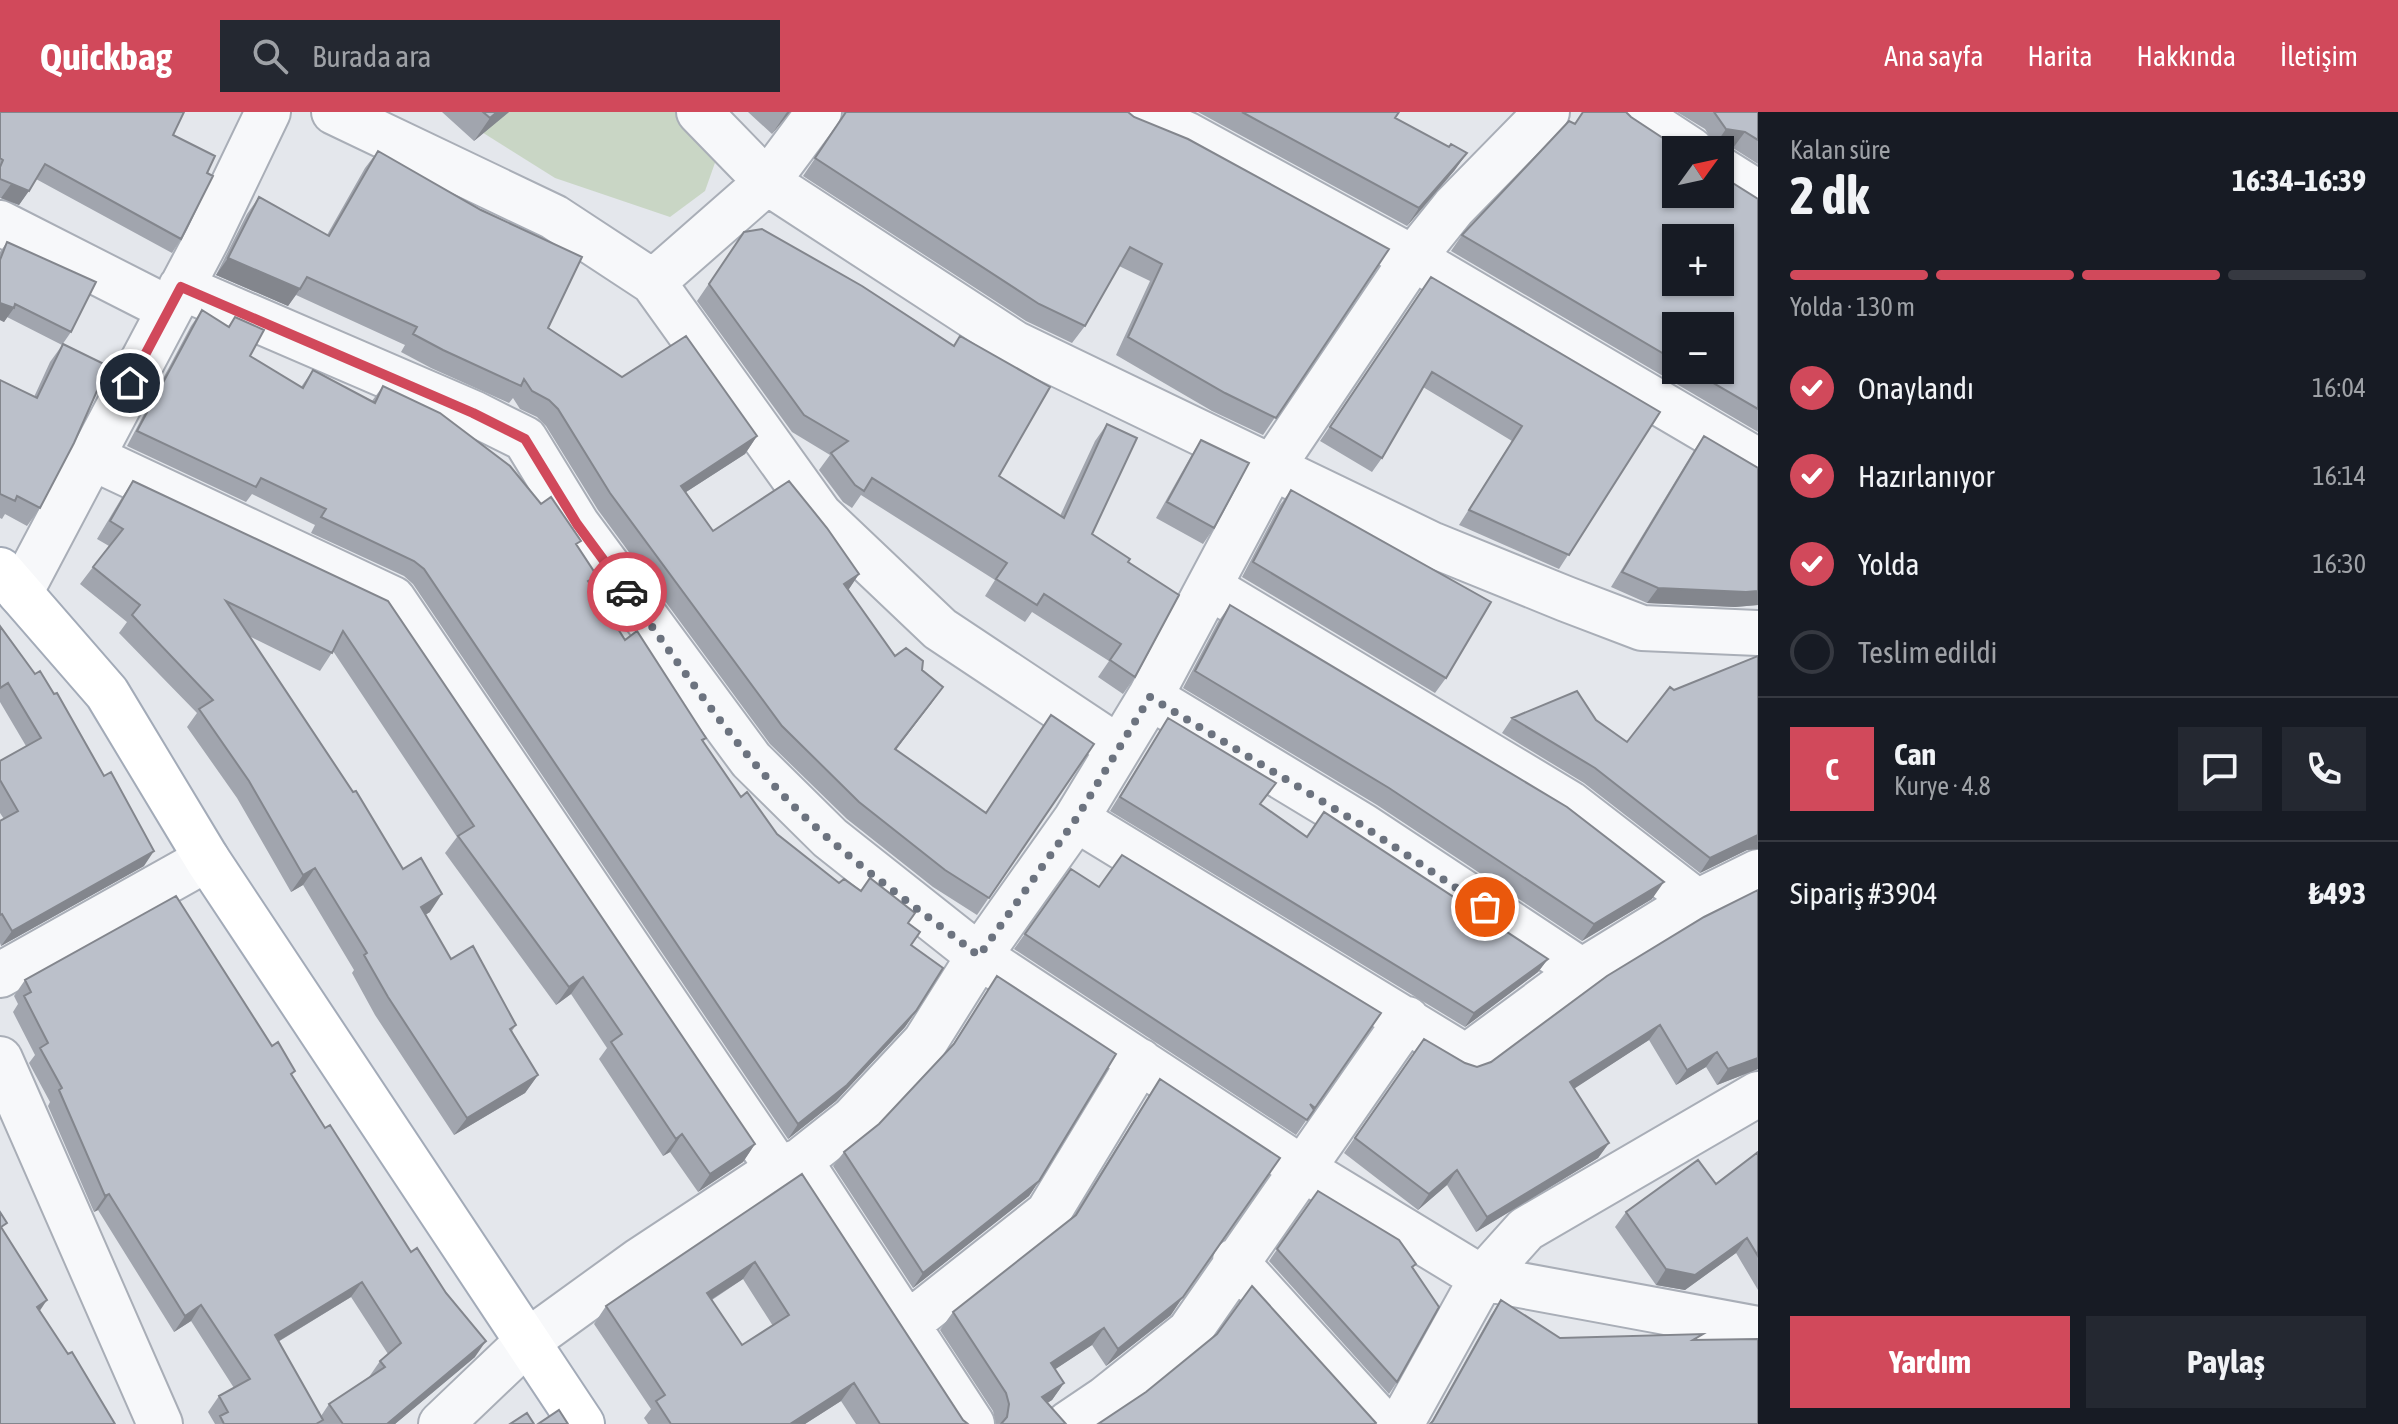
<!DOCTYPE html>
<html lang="tr">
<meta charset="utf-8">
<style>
body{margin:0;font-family:"Asap Condensed",sans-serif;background:#242831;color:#f1f3f6;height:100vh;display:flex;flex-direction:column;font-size:30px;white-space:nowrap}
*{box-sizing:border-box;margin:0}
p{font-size:26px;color:#9ea1a6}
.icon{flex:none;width:44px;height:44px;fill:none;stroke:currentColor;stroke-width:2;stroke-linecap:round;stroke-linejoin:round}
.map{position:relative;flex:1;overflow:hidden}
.side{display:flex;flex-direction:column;background:#171b24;width:640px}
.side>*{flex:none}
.needle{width:52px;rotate:57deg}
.fabs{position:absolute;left:1662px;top:24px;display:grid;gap:16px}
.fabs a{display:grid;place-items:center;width:72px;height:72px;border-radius:0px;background:#171b24;box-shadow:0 2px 6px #0004;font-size:40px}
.pin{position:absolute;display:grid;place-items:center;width:68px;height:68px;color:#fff;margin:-34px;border:4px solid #fff;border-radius:50%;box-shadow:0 2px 8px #0007}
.courier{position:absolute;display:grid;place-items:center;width:80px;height:80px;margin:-40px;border:6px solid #d1495b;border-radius:50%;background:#fff;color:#222;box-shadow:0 2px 10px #0007}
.head em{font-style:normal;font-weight:700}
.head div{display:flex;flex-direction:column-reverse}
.head{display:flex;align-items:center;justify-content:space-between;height:136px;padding:0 32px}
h1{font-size:52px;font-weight:700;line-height:60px}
.bar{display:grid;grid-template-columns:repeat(4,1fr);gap:12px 8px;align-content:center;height:96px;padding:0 32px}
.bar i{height:10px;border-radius:6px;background:#363941}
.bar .on{background:#d1495b}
.bar p{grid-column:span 4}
.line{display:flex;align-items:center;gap:20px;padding:0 32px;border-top:2px solid #363941}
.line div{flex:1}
.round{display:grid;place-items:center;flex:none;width:84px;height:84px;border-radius:0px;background:#242831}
ol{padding:0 32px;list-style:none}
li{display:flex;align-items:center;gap:24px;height:88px}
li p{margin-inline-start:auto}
li .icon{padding:8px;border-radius:50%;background:#d1495b;color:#fff;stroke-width:4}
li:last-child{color:#9ea1a6}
li i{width:44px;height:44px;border:4px solid #363941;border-radius:50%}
.cta{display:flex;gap:16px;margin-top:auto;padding:16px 32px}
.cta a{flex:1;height:92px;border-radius:0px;background:#d1495b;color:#fff;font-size:32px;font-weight:700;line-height:92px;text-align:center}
.cta a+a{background:#242831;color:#f1f3f6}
header{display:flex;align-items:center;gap:48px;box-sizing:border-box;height:112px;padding:0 40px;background:#d1495b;color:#fff}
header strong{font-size:38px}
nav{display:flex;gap:44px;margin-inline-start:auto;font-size:28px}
.search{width:560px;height:72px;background:#242831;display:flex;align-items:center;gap:20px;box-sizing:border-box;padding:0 28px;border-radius:0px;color:#9ea1a6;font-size:30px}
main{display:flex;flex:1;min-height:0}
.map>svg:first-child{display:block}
.green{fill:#c9d6c5}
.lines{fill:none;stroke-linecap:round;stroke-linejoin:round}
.minor-casing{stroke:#a9aeb7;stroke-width:48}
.major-casing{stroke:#a3abb8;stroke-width:48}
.minor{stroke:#f7f8fa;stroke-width:44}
.major{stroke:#fff;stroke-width:44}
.wall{fill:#a1a5ae;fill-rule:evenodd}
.shaded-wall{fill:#83868d}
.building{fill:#bbc0ca;stroke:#83868d;stroke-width:2;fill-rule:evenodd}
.done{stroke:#6c737f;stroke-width:8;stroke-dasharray:0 14.4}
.route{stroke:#d1495b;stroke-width:10}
</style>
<header>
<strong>Quickbag</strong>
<div class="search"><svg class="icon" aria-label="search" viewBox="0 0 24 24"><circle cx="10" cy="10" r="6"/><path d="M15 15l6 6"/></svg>Burada ara</div>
<nav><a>Ana sayfa</a><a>Harita</a><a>Hakkında</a><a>İletişim</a></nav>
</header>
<main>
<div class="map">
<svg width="1758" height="1312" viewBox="0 0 1758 1312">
<rect width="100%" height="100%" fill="#e4e7ec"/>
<path class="green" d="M450,0H688L722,31L705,79L670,105L555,66Z"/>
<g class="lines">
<defs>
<path id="minor" d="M334,0L554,105L653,170L820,403L940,517L1119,636
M699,0L767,70L1014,231L1433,433L1566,487L1642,516L1758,521
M1132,0L1186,22L1413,146L1758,349
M1633,0L1691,38
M1720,57L1758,81
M0,111L169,197
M653,170L767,70L819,0
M181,175L473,301L525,327L577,412L751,648L830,726L979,844L1303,1057L1482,1166L1758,1217
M91,345L393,487L778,1057
M1211,476L1569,691L1697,790
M20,481L207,127L268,0
M1150,585L1363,714L1582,859
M1076,707L1466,945L1582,859L1681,798L1758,760
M0,863L207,747
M0,947L160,1312
M800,1049L972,1312
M1235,1149L1383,1312
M909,1211L1048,1101L1140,949
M441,1312L528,1229L640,1148L778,1057L800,1049L853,1007L925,930L979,844L1076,707L1150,585L1273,354L1413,146L1454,95L1547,0
M1068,1312L1105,1287L1189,1220L1407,907
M1401,1312L1482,1166L1526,1117L1758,982"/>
<path id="major" d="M0,458L107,581L207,747L582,1312"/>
</defs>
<use href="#minor" class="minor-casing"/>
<use href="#major" class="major-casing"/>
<use href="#minor" class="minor"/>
<use href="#major" class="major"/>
</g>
<path class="wall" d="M0,0L173,23L207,61L181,127L172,141L36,67L19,93L0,86Z
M442,0H509L474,29Z
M748,0H790L772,22Z
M843,0H1128L1134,5L1389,137L1263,323L1212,299L1116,243L1150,169L1119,154L1085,214L1072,231L1026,209L803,64L844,4Z
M1198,0H1399L1395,6L1449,35L1467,41L1454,59L1407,114Z
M1677,0H1758V52L1733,36L1715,33L1705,17Z
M1631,5L1676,38L1758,87V320L1451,139L1462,123L1574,12ZM1676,214L1720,258H1676Z
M378,39L548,216L622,265L757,324L745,342L686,380L713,419L859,462L848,478L895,544L922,558L943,575L896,638L986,701L1094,632L977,803L933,775L847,707L770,632L598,398L546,314L537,305L520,297L513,286L509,291L431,256L401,240L405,233L296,183L288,194L216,163L247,102L259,85L327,123L365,56Z
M744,120L953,234L960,224L999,364L1060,404L1095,329L1107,312L1092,422L1128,450L1135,565L1123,582L1098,565L1109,549L1032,500L1025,510L985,484L995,468L861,383L852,396L843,390L819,358L830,343L792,320L697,189Z
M7,130L71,220L62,233L7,205L4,210L0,208V140Z
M1431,165L1660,300L1559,457L1459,413L1512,329L1423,275L1382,346L1372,360L1320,329Z
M202,198L228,215L235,205L250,244L301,275L313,258L372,289L383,274L541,392L577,434L590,473L625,528L706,626L703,630L741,685L777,722L839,771L908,811L911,833L916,899L905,915L836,989L788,1027L413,472L404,464L311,421L315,413L252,382L246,390L127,334L191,214Z
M63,232L40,396L27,414L5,402L2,407L0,406V268L34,285L50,250Z
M1704,324L1758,356V493L1735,495L1647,491L1611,475L1693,340Z
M1201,328L1214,416L1203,432L1156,406L1191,344Z
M133,369L388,489L755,1032L743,1050L698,1080L670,1040L663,1044L599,947L607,936L571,882L556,893L445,741L457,725L333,539L320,559L249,524L430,800L425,803L451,847L516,913L512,919L538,963L525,981L454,1023L375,903L352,861L354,858L303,773L291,780L237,686L187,615L197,601L119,521L127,510L80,472L109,434L97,427L121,387Z
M1291,378L1446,566L1435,581L1242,465L1280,393Z
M1230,493L1652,787L1582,829L1377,693L1183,576L1218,510Z
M0,514L144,754L1,834L0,831V709L4,707L0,701V649L26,634L0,590Z
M1758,544V737L1747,738L1700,761L1584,671L1502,621L1512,606L1596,608L1627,630L1674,578Z
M1168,606L1260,692L1307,725L1548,847L1538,860L1465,915L1110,699Z
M1071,757L1099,775L1381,901L1296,1023L1014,837Z
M1758,778V957L1717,973L1706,955L1676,973L1649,928L1574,976L1609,1031L1598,1046L1476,1120L1447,1073L1418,1098L1344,1041L1424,927L1465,951L1477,955L1491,950Z
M997,864L1039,1069L1029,1084L913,1176L833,1054L844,1040L879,1012L951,935Z
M25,868L272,934L475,1245L395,1312H215L208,1300L219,1284L234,1276L191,1209L174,1220L98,1098L94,1100L48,994L50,990L29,951L35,943L13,900L18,892L14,884ZM351,1185L388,1242L380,1249L369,1265L329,1292L321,1304L278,1230Z
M1160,967L1171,1203L1106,1254L1092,1233L1055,1257L1064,1271L1052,1288L1047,1291L1066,1312H996L993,1299L940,1218L953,1200L1073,1105L1148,985Z
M1758,1040V1178L1736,1141L1685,1178L1656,1173L1615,1115L1626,1100L1716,1072Z
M802,1062L963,1308L968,1312H856L841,1289L805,1312H648L644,1306L651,1297L594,1212L606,1194ZM743,1167L773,1214L742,1233L712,1188Z
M1318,1079L1413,1157L1397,1270L1389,1282L1269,1149Z
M1501,1188L1560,1226L1699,1228L1758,1312H1430L1491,1203Z"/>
<path class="shaded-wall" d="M497,0H509L474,29L490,6Z
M787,0H790L772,22Z
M1726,17L1745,20L1733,36L1715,33Z
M1467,41L1454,59L1407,114L1419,96Z
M11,72L29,79L19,93L1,86Z
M228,146L300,177L288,194L216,163Z
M0,191L14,196L4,210L0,208Z
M757,324L745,342L669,391L681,374Z
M859,462L847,480L844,472Z
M1658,476L1758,479V493L1735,495L1647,491Z
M943,575L931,592L883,654L895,637Z
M1758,723V737L1747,738L1700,761L1710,746Z
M154,739L144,754L1,834L12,819Z
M315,756L303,773L291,780L303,763Z
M1664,770L1652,787L1582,829L1594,812Z
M442,782L430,800L408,813L421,795Z
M1548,847L1538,860L1465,915L1474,901Z
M583,865L571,882L556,893L569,875Z
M916,899L905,915L836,989L788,1027L798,1012Z
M1660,913L1649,928L1560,986L1570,970Z
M1717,940L1706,955L1676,973L1687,958Z
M1758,946V957L1717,973L1728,957Z
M538,963L525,981L454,1023L467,1006Z
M682,1022L670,1040L663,1044L676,1027Z
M1609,1031L1598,1046L1476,1120L1487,1105Z
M755,1032L743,1050L698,1080L710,1062Z
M1457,1058L1447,1073L1418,1098L1429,1082Z
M1039,1069L1029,1084L913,1176L923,1161Z
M109,1082L98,1098L94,1100L105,1084Z
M1747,1126L1736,1141L1685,1178L1656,1173L1666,1157Z
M755,1150L743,1167L695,1198L707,1181Z
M362,1170L351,1185L264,1238L275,1223Z
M1183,1185L1171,1203L1106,1254L1118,1237Z
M47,1188L37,1203V1195Z
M201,1193L191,1209L174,1220L185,1204Z
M1104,1216L1092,1233L1039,1268L1051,1251Z
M486,1229L475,1245L395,1312H387Z
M854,1271L841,1289L805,1312H790Z
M1064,1271L1052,1288L1029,1303L1042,1285Z"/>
<path class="building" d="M0,0H184L173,23L215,44L207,61L213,64L181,127L45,52L29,79L0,67V55L3,48L0,46Z
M483,0H497L490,6Z
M846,0H1128L1134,5L1188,27L1389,137L1276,306L1225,281L1128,225L1162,152L1130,135L1085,214L1039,192L815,46Z
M1242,0H1399L1395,6L1449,35L1451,32L1467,41L1419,96Z
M1583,0H1626L1631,5L1681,38H1676V82H1720V63L1758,87V297L1691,258H1720V214H1676V249L1462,123L1569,9L1575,12ZM1676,126H1720V170H1676Z
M1714,0H1758V28L1745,20L1726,17Z
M378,39L481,98L582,145L548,216L622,265L686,224L757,324L681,374L713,419L789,369L827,416L859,462L844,472L895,544L906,536L923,549L922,558L943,575L895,637L986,701L1051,603L1094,632L989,786L945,758L859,690L782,614L610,381L558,297L549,288L532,279L524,267L521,274L443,238L413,222L417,215L307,165L300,177L228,146L259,85L329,124Z
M762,117L862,174L954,234L960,224L1050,275L999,364L1064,406L1107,312L1137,326L1092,422L1130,447L1128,450L1179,483L1135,565L1110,548L1121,532L1044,482L1037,493L996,467L1007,451L872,366L864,379L855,373L831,341L848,329L804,303L709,172L744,120Z
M7,130L96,170L71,220L15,192L14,196L0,191V148Z
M1431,165L1660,300L1569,443L1469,398L1522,314L1432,260L1382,346L1330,315Z
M202,198L229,215L235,205L264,218L250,244L303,276L313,258L375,291L383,274L440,301L510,354L541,392L551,385L581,429L576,432L597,464L588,469L625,528L637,519L706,626L702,628L741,685L747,680L777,722L839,771L844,767L861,779L870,766L915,801L908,811L920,820L911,833L943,856L916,899L847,973L798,1012L424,457L414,449L321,405L326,397L261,366L256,375L137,319Z
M63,232L108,254L74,331L40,396L17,384L15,389L0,382V268L37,286Z
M1704,324L1758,356V479L1746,480L1658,476L1622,460Z
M1201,328L1249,351L1214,416L1167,390Z
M133,369L388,489L755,1032L710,1062L682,1022L676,1027L611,930L622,922L583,865L569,875L458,724L474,714L343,519L332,541L226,489L353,680L356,679L403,757L421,746L442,782L421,795L451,847L473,834L516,913L510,917L538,963L467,1006L388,885L364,843L367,841L315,756L303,763L249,669L199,597L213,588L132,503L140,493L93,455L123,417L110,409Z
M1291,378L1491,490L1446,566L1253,450Z
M1230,493L1567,695L1664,770L1594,812L1389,676L1195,559Z
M0,514L35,562L40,559L54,582L57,581L104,664L111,660L154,739L12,819L2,802L0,803V709L18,699L0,668V649L41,626L8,571L0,576Z
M1758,544V723L1710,746L1595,656L1512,606L1577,579L1596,608L1627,630L1670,575L1674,578Z
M1168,606L1276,671L1260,692L1307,725L1324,700L1548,847L1474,901L1120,685Z
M1122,743L1381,901L1315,996L1310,992L1314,998L1307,1008L1025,822L1071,757L1099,775Z
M1758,778V946L1728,957L1717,940L1687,958L1660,913L1570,970L1609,1031L1487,1105L1457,1058L1429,1082L1355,1026L1424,927L1465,951L1477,955L1491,950L1607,864L1704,805Z
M176,784L272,934L278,930L295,959L291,962L325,1016L330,1013L411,1140L417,1136L446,1181L486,1229L387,1312H343L329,1292L385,1255L380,1249L401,1231L362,1170L275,1223L323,1308L316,1312H224L220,1304L228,1300L219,1284L250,1267L201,1193L185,1204L109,1082L105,1084L59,978L62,976L40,936L48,931L24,884L31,880L25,868Z
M997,864L1116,942L1039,1069L923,1161L844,1040L879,1012L954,932Z
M1160,967L1280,1046L1183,1185L1118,1237L1104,1216L1051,1251L1064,1271L1042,1285L1066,1312H1001L1007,1305L1009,1292L1006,1281L953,1200L1076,1103Z
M1758,1040V1144L1747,1126L1695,1163L1666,1157L1626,1100L1698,1048L1716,1072Z
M802,1062L963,1308L968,1312H880L854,1271L790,1312H671L656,1289L665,1283L606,1194ZM755,1150L789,1203L742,1233L707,1181Z
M1318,1079L1399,1128L1416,1152L1412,1155L1439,1195L1397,1270L1277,1137Z
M0,1100L7,1111L1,1115L47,1188L37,1195L68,1242L72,1240L115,1312H0Z
M1252,1174L1376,1311L1375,1312H1098L1146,1280L1217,1222Z
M1501,1188L1560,1226L1703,1222L1693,1228L1758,1227V1312H1430L1433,1309Z
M559,1298L568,1312H538Z
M527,1301L534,1312H510Z"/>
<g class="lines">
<path class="done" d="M627,480C677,548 724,621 782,682C839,743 913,792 979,844L1076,707L1150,585L1363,714L1485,795"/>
<path class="route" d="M130,271L181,175L473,301L525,327L577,412L627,480"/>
</g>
</svg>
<div class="fabs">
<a><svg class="needle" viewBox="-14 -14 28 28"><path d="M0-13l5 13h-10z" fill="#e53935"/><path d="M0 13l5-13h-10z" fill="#9ea1a6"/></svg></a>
<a>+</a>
<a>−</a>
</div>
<div class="pin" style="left:1485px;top:795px;background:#ea580c"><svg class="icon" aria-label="bag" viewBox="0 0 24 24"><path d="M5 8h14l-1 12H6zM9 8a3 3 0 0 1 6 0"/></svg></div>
<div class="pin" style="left:130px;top:271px;background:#1f2937"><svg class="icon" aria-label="home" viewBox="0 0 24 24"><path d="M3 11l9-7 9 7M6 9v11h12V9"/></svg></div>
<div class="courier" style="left:627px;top:480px"><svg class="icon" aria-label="car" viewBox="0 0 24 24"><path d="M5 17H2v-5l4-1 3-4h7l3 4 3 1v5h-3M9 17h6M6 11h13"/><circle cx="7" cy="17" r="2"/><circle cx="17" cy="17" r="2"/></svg></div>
</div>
<section class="side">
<div class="head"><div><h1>2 dk</h1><p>Kalan süre</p></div><em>16:34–16:39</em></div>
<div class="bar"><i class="on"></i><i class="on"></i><i class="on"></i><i></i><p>Yolda · 130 m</p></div>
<ol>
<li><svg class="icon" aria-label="check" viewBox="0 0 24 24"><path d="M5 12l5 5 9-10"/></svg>Onaylandı<p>16:04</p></li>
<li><svg class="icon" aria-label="check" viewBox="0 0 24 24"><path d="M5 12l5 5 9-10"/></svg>Hazırlanıyor<p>16:14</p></li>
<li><svg class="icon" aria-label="check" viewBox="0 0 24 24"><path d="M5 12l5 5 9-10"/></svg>Yolda<p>16:30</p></li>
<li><i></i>Teslim edildi</li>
</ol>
<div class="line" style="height:144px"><b class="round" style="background:#d1495b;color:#fff">C</b><div><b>Can</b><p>Kurye · 4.8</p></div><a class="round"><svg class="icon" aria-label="chat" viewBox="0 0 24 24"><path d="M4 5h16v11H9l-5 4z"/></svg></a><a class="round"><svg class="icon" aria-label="phone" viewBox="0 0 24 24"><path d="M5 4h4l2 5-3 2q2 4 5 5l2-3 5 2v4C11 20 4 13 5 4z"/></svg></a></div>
<div class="line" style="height:104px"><div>Sipariş #3904</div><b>₺493</b></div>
<div class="cta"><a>Yardım</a><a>Paylaş</a></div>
</section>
</main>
